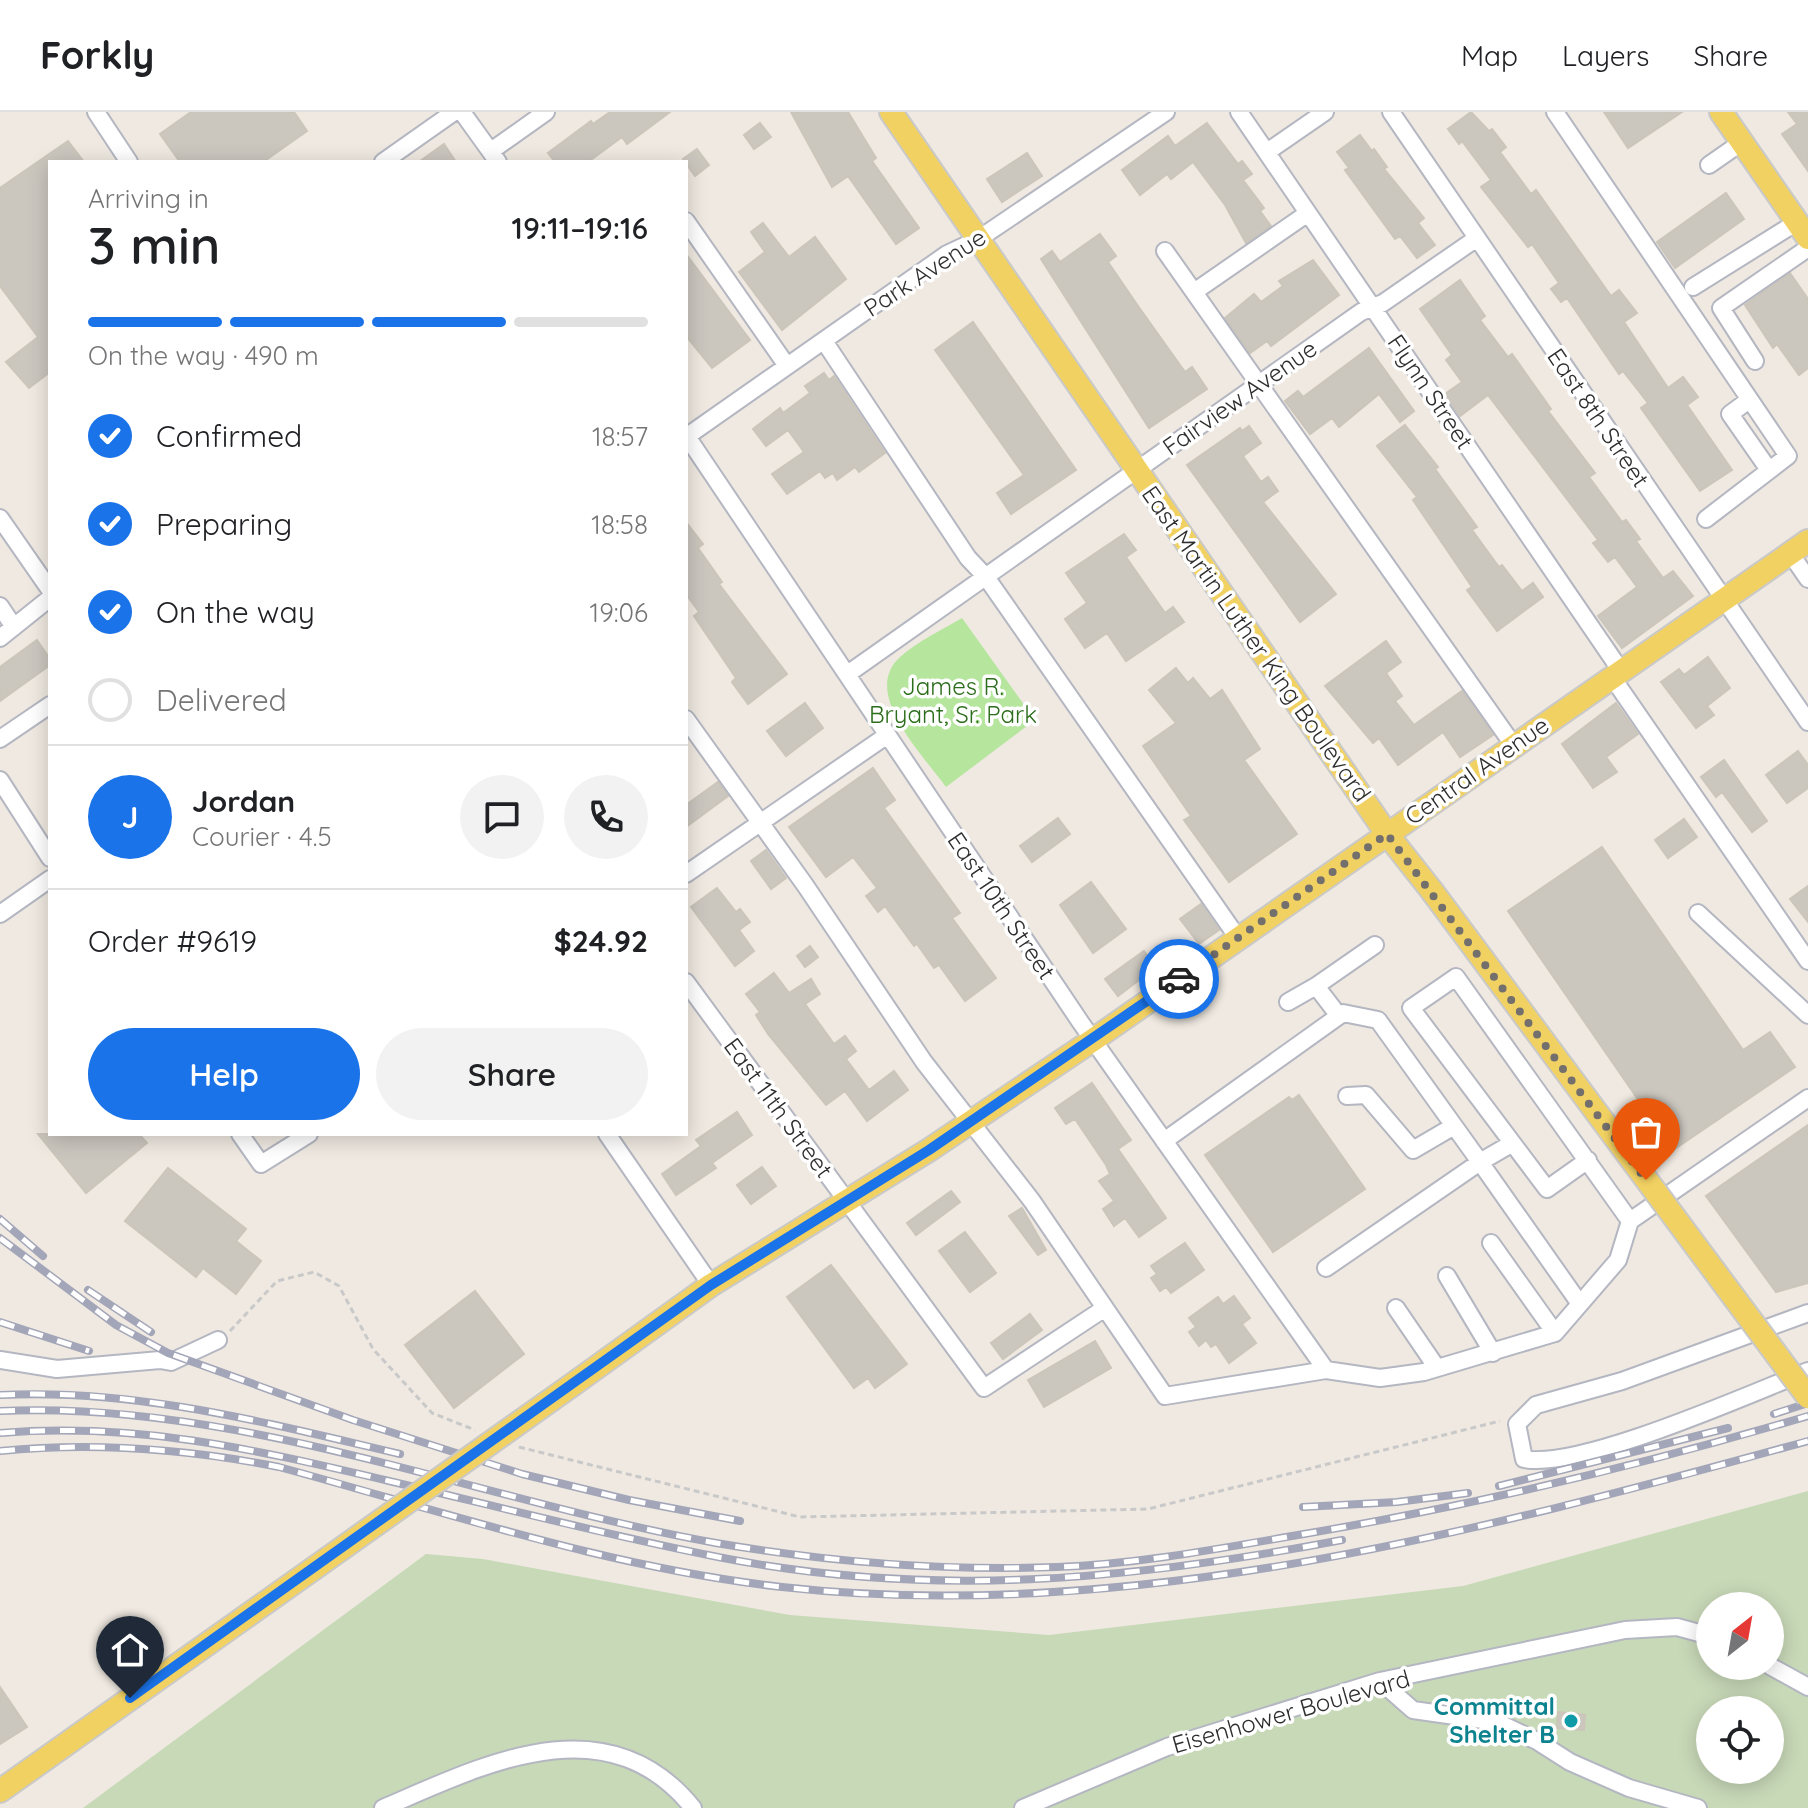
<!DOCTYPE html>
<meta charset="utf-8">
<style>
body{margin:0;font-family:Quicksand,sans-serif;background:#f2f2f2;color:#202124;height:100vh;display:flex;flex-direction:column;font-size:30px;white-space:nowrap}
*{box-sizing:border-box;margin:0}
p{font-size:26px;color:#757577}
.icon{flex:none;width:44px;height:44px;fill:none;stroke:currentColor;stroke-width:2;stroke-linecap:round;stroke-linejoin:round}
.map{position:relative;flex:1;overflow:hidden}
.side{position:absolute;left:48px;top:48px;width:640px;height:976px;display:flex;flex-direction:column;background:#fff;border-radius:0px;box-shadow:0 4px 20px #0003}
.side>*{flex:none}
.needle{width:52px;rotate:31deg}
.buttons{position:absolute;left:1696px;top:1480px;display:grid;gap:16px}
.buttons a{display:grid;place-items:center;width:88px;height:88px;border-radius:50%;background:#fff;box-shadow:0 4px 20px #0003;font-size:40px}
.pin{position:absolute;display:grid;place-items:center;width:68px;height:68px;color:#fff;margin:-82px -34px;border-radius:50% 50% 50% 0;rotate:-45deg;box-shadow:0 0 8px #0007}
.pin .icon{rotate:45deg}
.courier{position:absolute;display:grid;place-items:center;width:80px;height:80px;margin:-40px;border:6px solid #1a73e8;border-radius:50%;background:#fff;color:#222;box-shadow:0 2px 10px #0007}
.overview em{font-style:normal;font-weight:600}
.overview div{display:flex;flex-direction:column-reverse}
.overview{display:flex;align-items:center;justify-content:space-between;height:136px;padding:0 40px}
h1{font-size:52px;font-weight:600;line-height:60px}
.bar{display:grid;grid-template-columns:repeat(4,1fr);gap:12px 8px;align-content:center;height:96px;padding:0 40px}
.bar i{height:10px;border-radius:6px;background:#e0e0e0}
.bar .current{background:#1a73e8}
.bar p{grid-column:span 4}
.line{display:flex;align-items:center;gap:20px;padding:0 40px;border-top:2px solid #e0e0e0}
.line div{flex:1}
.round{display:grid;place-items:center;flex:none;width:84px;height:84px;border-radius:42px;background:#f2f2f2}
ol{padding:0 40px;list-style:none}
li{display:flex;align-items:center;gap:24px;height:88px}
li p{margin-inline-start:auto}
li .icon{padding:8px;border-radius:50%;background:#1a73e8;color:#fff;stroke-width:4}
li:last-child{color:#757577}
li i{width:44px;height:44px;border:4px solid #e0e0e0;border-radius:50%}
.cta{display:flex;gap:16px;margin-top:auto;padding:16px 40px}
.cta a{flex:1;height:92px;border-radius:48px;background:#1a73e8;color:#fff;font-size:32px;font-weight:600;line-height:92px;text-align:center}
.cta a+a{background:#f2f2f2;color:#202124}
header{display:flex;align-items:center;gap:48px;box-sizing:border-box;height:112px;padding:0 40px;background:#fff;border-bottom:2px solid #e0e0e0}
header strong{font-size:38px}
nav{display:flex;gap:44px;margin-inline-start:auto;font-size:28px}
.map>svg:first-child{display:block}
.green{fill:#b6e59e}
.cemetery{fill:#c8d9b8;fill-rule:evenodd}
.building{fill:#cbc7bf;stroke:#cbc5ba;stroke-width:2}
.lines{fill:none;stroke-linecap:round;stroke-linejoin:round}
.minor-casing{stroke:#b4b7c1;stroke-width:20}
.major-casing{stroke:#c9c9c9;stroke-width:26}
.path{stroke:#c9c9c9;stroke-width:3;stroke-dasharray:6 4;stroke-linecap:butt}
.minor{stroke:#fff;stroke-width:16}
.major{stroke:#f2d163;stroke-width:22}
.rail-casing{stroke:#a3a6b8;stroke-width:8}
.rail{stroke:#fff;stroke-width:5;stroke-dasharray:15;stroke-linecap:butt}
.major-bridge-casing{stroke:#c9c9c9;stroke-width:26;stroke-linecap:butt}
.major-bridge{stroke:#f2d163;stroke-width:22}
.done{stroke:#726f6d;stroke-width:8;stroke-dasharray:0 14.4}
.route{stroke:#1a73e8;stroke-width:10}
.culture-dot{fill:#0f9aa8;stroke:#fff;stroke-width:3}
.labels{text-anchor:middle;stroke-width:7;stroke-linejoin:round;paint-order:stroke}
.street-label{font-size:24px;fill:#2e2e2e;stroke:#fff}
.park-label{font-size:24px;fill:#2c6e1b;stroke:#fff}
.culture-label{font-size:24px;font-weight:bold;fill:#0d838f;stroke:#fff;text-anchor:end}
</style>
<header>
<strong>Forkly</strong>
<nav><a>Map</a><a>Layers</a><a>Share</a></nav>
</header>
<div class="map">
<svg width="1808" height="1696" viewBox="0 0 1808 1696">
<rect width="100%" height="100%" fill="#efe9e1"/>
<path class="green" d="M962,506L1035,608L946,675C924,644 861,582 899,546C916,530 942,518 962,506Z"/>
<path class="cemetery" d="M1808,1379V1696H83L426,1442L483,1447L790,1503L1049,1523L1463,1474ZM1710,1494H1770V1554H1710ZM1710,1598H1770V1658H1710Z"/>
<path class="building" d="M191,0H294L307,19L263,50H180L160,22Z
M610,0H670L627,32L622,25L588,50H555L548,41L591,9L593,12Z
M791,0H848L876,46L872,49L919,116L896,132L848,64L832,75Z
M1471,0L1489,19L1492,17L1506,35L1500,40L1531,82L1536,78L1611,184L1619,178L1637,201L1624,210L1668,276L1683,265L1698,285L1687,293L1732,358L1700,379L1641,296L1648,291L1623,259L1619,262L1567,186L1561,190L1551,177L1559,171L1532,132L1528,135L1481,75L1491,68L1462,29L1459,32L1448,17Z
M1604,0H1682L1628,36Z
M1788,0H1808V59L1782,22L1797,12Z
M760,11L771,25L754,37L744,23Z
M1207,11L1238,52L1242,49L1252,62L1243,68L1264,96L1260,99L1271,114L1246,131L1225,93L1193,50L1171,67L1167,62L1140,83L1122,58L1168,24L1175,34Z
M1360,23L1372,39L1374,37L1387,55L1384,57L1424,106L1418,111L1435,133L1417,146L1400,124L1395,127L1345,58L1349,56L1337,40Z
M68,29L84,50H50V260L29,276L6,250L38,225L0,174V76Z
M444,32L456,50H419Z
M697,37L709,53L695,64L683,47Z
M1027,41L1042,64L1002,90L987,67Z
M1726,81L1744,107L1675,156L1657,130Z
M763,111L789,145L815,125L846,167L782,218L739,160L765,140L751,120Z
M1100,122L1116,144L1108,150L1138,194L1185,260L1192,255L1207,277L1149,316L1041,147L1052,139L1060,150Z
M686,142L750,228L712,256L686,224Z
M1313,148L1339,183L1271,234L1267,229L1250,241L1225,206L1254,182L1261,190L1283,174L1279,169Z
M1790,161L1808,187V256L1799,263L1777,232L1773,236L1745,193Z
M1460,168L1485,204L1480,208L1508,245L1512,242L1551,297L1548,299L1595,361L1589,365L1622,410L1626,408L1640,427L1636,429L1663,466L1673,459L1693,484L1622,536L1598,504L1637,475L1615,445L1608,450L1593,431L1598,428L1488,283L1460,304L1445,282L1462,270L1446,248L1452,243L1420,197Z
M973,210L1076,358L1011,402L997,381L1024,363L935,238Z
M1369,236L1414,299L1400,310L1379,282L1339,315L1332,306L1310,322L1285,289L1298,279L1303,285Z
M824,261L829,268L834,264L885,341L859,360L855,355L837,368L833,361L825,366L820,359L787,382L772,362L804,340L788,318L766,334L753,317L780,296L783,301L810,281L805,274Z
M1405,313L1438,355L1435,357L1477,415L1472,418L1499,455L1502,453L1522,479L1533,471L1543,485L1497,519L1467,478L1472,475L1413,388L1417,385L1377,334Z
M1249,314L1261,331L1243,344L1261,370L1268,365L1278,379L1263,390L1336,482L1300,510L1187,353L1240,316L1242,319Z
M686,410L703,432L698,436L722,470L719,472L787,562L748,592L732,570L736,566L694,504L699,500L686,482Z
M1124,422L1136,438L1126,445L1165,501L1173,495L1184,510L1126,549L1107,521L1085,536L1065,507L1087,491L1066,461Z
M37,528L50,547V553L0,589V555Z
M1386,529L1401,550L1386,561L1402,584L1395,589L1414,613L1462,579L1493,623L1460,645L1443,620L1398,653L1379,626L1373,631L1325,574Z
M1708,545L1730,576L1707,594L1714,603L1696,616L1661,570L1679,557L1684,563Z
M1176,556L1188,571L1193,566L1210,587L1222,578L1260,637L1244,648L1297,722L1229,770L1184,708L1191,704L1143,634L1176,611L1149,578Z
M805,591L823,616L786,644L767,619Z
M1616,591L1638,622L1606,645L1617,660L1593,676L1562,632Z
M1798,639L1808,653V676L1787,691L1766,663Z
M1724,648L1767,709L1752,720L1722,680L1716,685L1701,665Z
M873,656L895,688L884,696L960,801L952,806L996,866L965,889L939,853L934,856L917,832L914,834L885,794L878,800L866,784L877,776L853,745L826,765L789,715Z
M718,670L728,684L686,715V693Z
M1058,706L1070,722L1032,750L1020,734Z
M1684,707L1697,725L1668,746L1655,728Z
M1602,735L1743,938L1770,920L1795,955L1673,1038L1508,799Z
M766,738L786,766L771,777L751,749Z
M1091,770L1126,817L1093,841L1060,793Z
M1808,774V810L1790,787Z
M717,776L736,800L740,797L750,810L739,818L754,839L735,854L691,795Z
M1201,792L1219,818L1199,832L1180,807Z
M810,834L818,845L805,855L797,844Z
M1144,839L1156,855L1118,884L1105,867Z
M774,861L789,881L811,867L820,882L805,892L834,932L845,924L856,939L846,947L869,978L894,959L908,978L867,1009L845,979L826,993L768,922L756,903L760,900L746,882Z
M1092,971L1131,1028L1118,1037L1166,1106L1139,1125L1125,1106L1114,1114L1103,1097L1114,1089L1099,1069L1110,1062L1106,1053L1075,1007L1066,1012L1055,996Z
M1299,983L1365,1077L1273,1140L1205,1043L1289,985L1292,988Z
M737,1000L752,1023L712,1051L716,1056L676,1083L662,1062L701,1034L696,1028Z
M1808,1013V1171L1776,1180L1706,1084Z
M38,1022H139L147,1031L86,1081Z
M762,1055L776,1074L751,1092L737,1073Z
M168,1056L246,1117L236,1129L261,1149L236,1182L203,1156L196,1165L125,1109Z
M951,1079L960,1090L916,1123L907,1111Z
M1022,1096L1046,1138L1038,1143L1009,1104Z
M965,1120L996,1161L970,1180L939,1139Z
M1185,1131L1204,1158L1171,1181L1166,1175L1160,1179L1151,1166L1157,1162L1151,1154Z
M831,1153L907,1252L875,1276L868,1266L854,1276L787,1185Z
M475,1179L524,1242L454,1296L405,1233Z
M1234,1184L1250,1206L1242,1212L1256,1231L1229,1251L1216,1232L1211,1235L1206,1228L1199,1234L1189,1220L1196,1215L1189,1206L1218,1185L1223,1192Z
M1030,1202L1042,1218L1003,1247L991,1231Z
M1095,1229L1111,1256L1044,1295L1028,1268Z
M0,1575L27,1615L0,1632Z
M1558,1600L1585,1603L1584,1618L1557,1616Z"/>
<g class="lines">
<defs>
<path id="minor" d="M96,0L129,50
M462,0L498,50
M1239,0L1621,559
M1391,0L1808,610
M1555,0L1788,344L1706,407
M491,39L546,0
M1267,40L1325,0
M383,50L454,0
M1709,53L1742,30
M686,109L787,254
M1165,139L1514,634
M1693,175L1797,110
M1194,180L1308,101
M824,229L968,446L986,465L1238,826
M1755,249L1721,196L1808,136
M1749,288L1730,302L1769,358
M686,323L1081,911L1326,1258
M686,325L947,142L977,128L1166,0
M0,406L50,478
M1790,441L1808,467
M0,494L14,515
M0,526L50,486
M849,561L1361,200L1383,191L1477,126
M1612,565L1808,849
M686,607L805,773L924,950L1032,1089L1165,1284L1326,1258L1380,1266L1424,1260L1555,1221L1618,1148L1630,1109
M0,627L50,593
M0,668L50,746
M686,762L886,624
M1698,801L1808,903
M0,802L50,767
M686,870L984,1276L1105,1196
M1288,890L1316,874
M1339,904L1316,874L1375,833
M1347,984L1366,983L1413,1038L1454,1014
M240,1022L261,1052L309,1022
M607,1022L711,1173
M1164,1029L1343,901L1378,908L1480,1050L1326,1156
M1511,1032L1480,1050L1580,1192
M1588,1048L1547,1077L1411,896L1456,865L1630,1109L1808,986
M1491,1131L1555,1221
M1447,1164L1493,1241
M1396,1196L1437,1256
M1808,1201L1622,1269L1536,1293L1517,1312L1524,1347C1580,1358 1749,1282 1808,1259
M0,1248L57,1257L160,1248L171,1250L218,1228
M1770,1554L1808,1575
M1380,1569L1413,1598L1497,1610L1537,1629L1570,1650L1629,1676L1698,1696
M383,1696C483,1653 607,1589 693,1696
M1023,1696L1167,1635L1380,1569L1625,1518L1677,1515L1710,1524"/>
<path id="major" d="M891,0L1387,722L1432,779
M1721,0L1808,126
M572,1273L711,1173L929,1038L1093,928L1808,429
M0,1679L313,1457"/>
</defs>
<use href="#minor" class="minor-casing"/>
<use href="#major" class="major-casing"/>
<path class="path" d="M230,1219L277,1169L314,1160L339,1174L373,1237L432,1301L475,1318
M519,1335L800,1405L1148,1397L1500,1309"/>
<use href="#minor" class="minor"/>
<use href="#major" class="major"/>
<defs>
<path id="rail" d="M0,1107L43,1144
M0,1126L116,1213L168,1241L353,1308L522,1362L629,1388L740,1409
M88,1178L151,1220
M0,1210L89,1239
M0,1283C137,1276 267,1311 400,1342
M0,1299C241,1288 481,1389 716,1431C828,1450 943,1459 1057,1455C1140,1452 1222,1436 1304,1422C1475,1393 1642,1353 1808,1304
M1774,1302L1808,1291
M0,1321C138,1310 252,1337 385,1368C495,1394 606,1423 718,1445C930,1487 1131,1468 1342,1428
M0,1339C94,1330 187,1337 279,1355C445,1400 610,1456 782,1475C1126,1513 1479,1420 1808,1329
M1499,1374L1728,1316
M1303,1395L1397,1390L1468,1381"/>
</defs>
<use href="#rail" class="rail-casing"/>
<use href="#rail" class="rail"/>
<defs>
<path id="major-bridge" d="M1432,779L1808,1285
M313,1457L572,1273"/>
</defs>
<use href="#major-bridge" class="major-bridge-casing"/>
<use href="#major-bridge" class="major-bridge"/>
</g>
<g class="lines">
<path class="done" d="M1179,867L1387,722L1646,1068"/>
<path class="route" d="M130,1586L711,1173L929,1038L1179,867"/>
</g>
<circle class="culture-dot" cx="1571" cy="1609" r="8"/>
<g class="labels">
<g class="street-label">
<text transform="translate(925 161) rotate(-33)" y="8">Park Avenue</text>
<text transform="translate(1430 280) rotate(56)" y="8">Flynn Street</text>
<text transform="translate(1240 286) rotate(-35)" y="8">Fairview Avenue</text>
<text transform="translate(1598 306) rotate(56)" y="8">East 8th Street</text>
<text transform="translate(1256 532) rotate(55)" y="8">East Martin Luther King Boulevard</text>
<text transform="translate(1477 659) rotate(-35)" y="8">Central Avenue</text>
<text transform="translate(1001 794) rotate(56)" y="8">East 10th Street</text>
<text transform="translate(778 996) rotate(54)" y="8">East 11th Street</text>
<text transform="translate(1291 1600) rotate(-16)" y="8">Eisenhower Boulevard</text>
</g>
<g class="park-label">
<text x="953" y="583">James R.<tspan x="953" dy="28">Bryant, Sr. Park</tspan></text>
</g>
<g class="culture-label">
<text x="1555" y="1603">Committal<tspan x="1555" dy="28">Shelter B</tspan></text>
</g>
</g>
</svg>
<div class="buttons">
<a><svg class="needle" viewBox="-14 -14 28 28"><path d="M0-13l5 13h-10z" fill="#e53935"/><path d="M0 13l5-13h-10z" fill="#757577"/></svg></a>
<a><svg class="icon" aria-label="locate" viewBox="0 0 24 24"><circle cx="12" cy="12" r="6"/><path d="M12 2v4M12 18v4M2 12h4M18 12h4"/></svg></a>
</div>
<div class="pin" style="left:1646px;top:1068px;background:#ea580c"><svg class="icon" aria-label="bag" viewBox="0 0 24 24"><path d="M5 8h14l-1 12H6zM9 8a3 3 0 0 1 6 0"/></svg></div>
<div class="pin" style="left:130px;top:1586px;background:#1f2937"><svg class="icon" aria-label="home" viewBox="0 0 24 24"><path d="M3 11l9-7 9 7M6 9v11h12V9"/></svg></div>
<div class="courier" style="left:1179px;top:867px"><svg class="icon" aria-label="car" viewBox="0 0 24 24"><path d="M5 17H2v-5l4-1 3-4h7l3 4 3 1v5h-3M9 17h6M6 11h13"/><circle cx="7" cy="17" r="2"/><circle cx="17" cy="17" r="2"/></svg></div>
<section class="side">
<div class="overview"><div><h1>3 min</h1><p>Arriving in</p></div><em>19:11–19:16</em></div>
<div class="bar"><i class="current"></i><i class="current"></i><i class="current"></i><i></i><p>On the way · 490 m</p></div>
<ol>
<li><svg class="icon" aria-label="check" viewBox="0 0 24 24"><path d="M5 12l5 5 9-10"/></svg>Confirmed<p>18:57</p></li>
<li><svg class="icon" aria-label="check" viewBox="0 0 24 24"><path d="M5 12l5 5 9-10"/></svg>Preparing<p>18:58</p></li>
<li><svg class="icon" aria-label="check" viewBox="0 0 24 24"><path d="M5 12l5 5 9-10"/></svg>On the way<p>19:06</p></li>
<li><i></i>Delivered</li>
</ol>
<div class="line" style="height:144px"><b class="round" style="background:#1a73e8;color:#fff">J</b><div><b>Jordan</b><p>Courier · 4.5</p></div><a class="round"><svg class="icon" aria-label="chat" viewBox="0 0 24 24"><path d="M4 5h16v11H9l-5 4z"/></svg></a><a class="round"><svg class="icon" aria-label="phone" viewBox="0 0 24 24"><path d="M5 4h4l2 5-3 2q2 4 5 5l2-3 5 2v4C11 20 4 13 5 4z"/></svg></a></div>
<div class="line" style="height:104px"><div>Order #9619</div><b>$24.92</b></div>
<div class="cta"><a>Help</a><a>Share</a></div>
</section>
</div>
